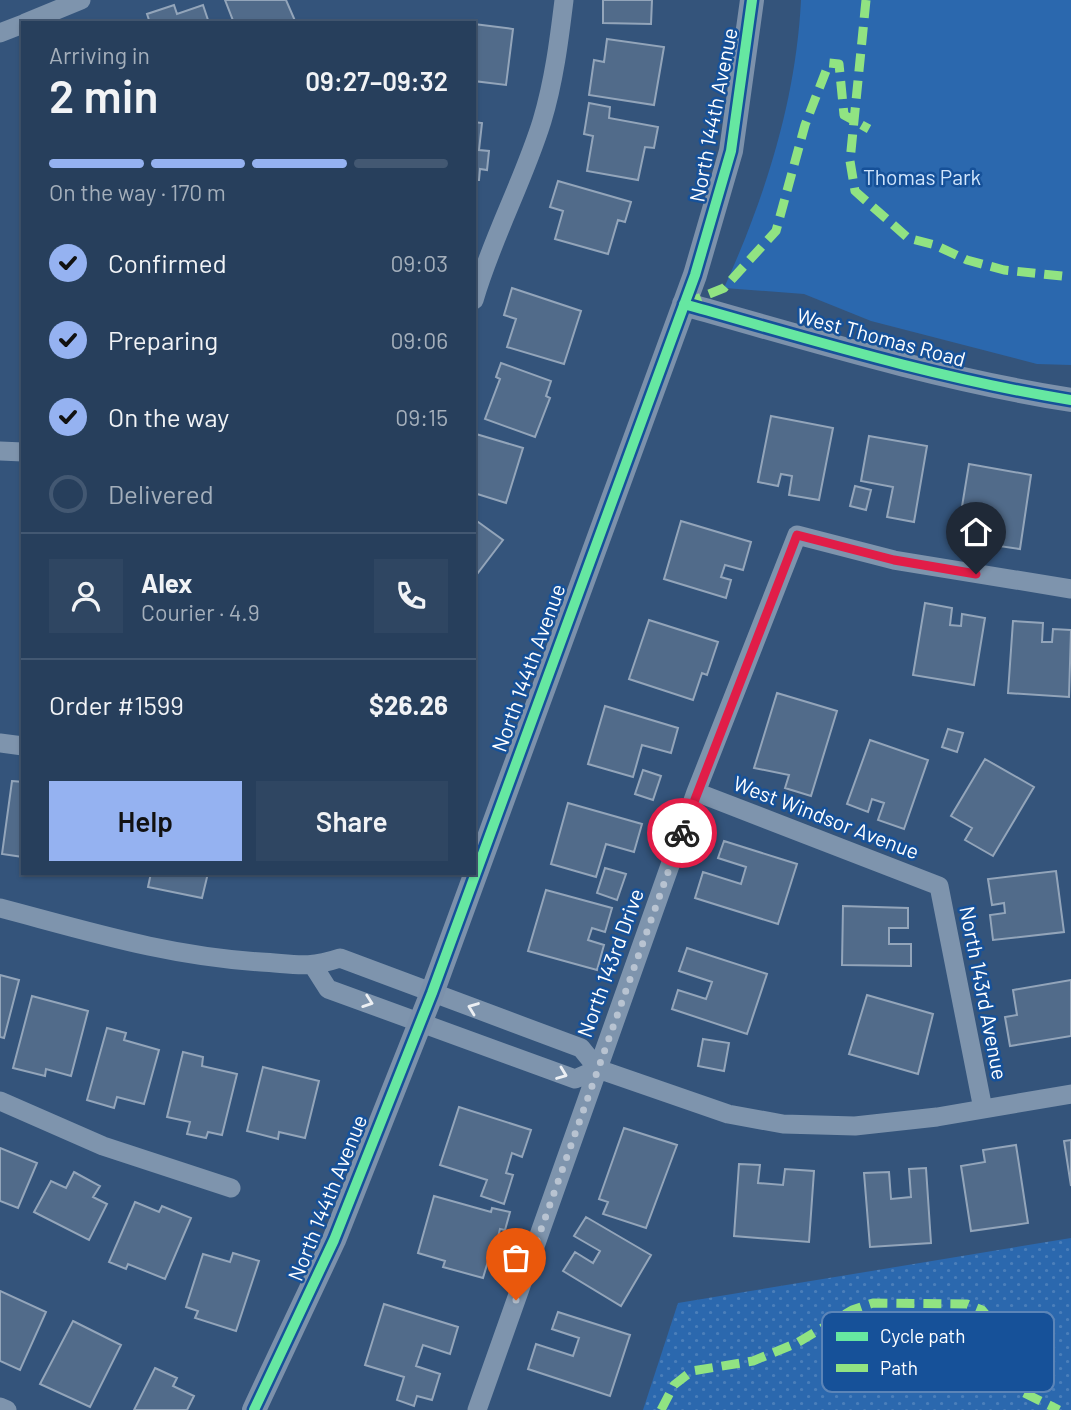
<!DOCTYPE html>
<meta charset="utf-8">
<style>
body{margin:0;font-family:Barlow,sans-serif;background:#2f4662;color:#f1f3f6;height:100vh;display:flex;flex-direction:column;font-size:26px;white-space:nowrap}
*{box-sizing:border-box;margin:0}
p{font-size:23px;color:#a4afbb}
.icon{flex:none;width:38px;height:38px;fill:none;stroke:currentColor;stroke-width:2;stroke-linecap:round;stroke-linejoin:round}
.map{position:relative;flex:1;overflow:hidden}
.drawer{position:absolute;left:21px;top:21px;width:455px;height:854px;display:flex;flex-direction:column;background:#273f5c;border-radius:0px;box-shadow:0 2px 5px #0004,0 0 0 2px #435872}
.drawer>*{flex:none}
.pin{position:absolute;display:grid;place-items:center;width:60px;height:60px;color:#fff;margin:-72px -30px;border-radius:50% 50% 50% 0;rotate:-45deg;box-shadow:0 0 7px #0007}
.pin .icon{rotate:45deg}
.courier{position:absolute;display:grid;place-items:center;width:70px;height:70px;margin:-35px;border:5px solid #e11d48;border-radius:50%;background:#fff;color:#222;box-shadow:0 2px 9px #0007}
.summary em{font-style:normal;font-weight:600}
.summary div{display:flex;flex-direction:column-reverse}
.summary{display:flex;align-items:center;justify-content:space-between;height:119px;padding:0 28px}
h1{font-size:46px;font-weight:600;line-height:52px}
.bar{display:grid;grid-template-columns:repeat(4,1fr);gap:10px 7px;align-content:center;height:84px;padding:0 28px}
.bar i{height:9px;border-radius:5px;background:#435872}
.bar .selected{background:#95b2f1}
.bar p{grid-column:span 4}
.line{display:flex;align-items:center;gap:18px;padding:0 28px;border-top:2px solid #435872}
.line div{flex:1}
.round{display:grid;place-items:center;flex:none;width:74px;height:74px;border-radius:0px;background:#2f4662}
ol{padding:0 28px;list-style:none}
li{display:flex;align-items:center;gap:21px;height:77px}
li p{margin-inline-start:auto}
li .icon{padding:7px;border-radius:50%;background:#95b2f1;color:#111;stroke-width:4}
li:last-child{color:#a4afbb}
li i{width:38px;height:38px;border:4px solid #435872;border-radius:50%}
.primary-button{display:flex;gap:14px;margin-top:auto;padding:14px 28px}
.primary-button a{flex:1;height:80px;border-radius:0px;background:#95b2f1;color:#111;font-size:28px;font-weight:600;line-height:80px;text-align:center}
.primary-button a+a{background:#2f4662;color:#f1f3f6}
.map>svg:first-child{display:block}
.grass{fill:url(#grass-dots)}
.park{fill:#2b68ae}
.building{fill:#516b8a;stroke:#93a5ba;stroke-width:2}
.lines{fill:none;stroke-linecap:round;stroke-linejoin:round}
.minor{stroke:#7e94ad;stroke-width:19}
.major{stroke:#7c91ab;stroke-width:24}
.quiet{stroke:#91e382;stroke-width:9;stroke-dasharray:18 9;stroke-linecap:butt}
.cycleway-casing{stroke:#165199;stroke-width:15}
.cycleway{stroke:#66e7a1;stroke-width:10}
.oneway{stroke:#eceff3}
.done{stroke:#b8c3d1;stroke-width:7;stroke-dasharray:0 12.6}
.route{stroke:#e11d48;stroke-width:9}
.labels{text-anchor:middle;stroke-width:5;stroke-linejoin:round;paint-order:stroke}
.street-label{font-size:21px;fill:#fff;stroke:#165199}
.park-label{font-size:21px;fill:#d2e6fc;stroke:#165199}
.key{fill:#165199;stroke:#5c85b8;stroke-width:2}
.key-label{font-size:19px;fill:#fff}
</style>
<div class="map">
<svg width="1071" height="1410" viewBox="0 0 1071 1410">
<defs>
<pattern id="grass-dots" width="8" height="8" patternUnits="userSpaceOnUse" patternTransform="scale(1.75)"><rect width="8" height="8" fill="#2b68ae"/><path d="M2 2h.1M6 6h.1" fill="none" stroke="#4b7fba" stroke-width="1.8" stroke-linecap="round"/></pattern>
</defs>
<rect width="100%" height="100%" fill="#34547b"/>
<path class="grass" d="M1071,1238V1410H643L678,1303Z"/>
<path class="park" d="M801,0H1071V365L1037,364L871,321L804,294L724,288C765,197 796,101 801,0Z"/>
<path class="building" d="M225,0H286L296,23H234Z
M603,0H652L651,24L603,23Z
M174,5L177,14L203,5L209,23H150L147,14Z
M474,24L513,29L506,85L474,81Z
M607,39L664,47L654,105L589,95L594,60L604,62Z
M589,103L610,107L609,118L658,127L654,148L645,147L638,180L587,171L593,136L584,134Z
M474,122L482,123L479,150L489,151L487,170L480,169L479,180H474Z
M558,181L631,202L625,222L618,220L608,254L555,239L563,211L550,207Z
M512,288L581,311L564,364L507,347L516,319L504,315Z
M501,363L551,381L546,396L550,398L535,437L485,419L500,379L496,377Z
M771,416L833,428L819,500L789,495L792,476L781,474L778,486L758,482Z
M476,434L523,448L506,503L474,493Z
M869,436L927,446L914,522L887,517L893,487L861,481Z
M969,464L1031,475L1020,549L992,545L996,525L985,523L982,538L958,531Z
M855,486L871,490L866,510L850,506Z
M474,519L503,540L474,578Z
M681,521L751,542L743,570L725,565L721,577L731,580L726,598L664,579Z
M925,603L952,608L950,625L961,626L962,614L985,618L974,685L913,675Z
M649,620L718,642L707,675L702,673L693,700L629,679Z
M1013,621L1043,623L1042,642H1052L1053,629L1071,630L1069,697L1008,693Z
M777,693L837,711L811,796L785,788L789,775L754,768Z
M605,706L678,728L671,753L642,745L633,777L588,764Z
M948,729L963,733L957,752L942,747Z
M870,740L928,760L904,829L878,820L884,803L872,799L868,812L847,804Z
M985,759L1034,787L993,856L965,840L972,828L951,816Z
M643,770L661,776L653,800L635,794Z
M12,781L23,782V857L2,854Z
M568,803L642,824L634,852L606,844L596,877L551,864Z
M724,841L797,864L778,924L695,898L703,872L741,884L746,867L718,858Z
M605,868L626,874L617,900L597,893Z
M1056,871L1064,932L993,940L990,915L1005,913L1004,903L992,905L988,879Z
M151,873H208L202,898L148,887Z
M546,890L612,908L605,932L592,928L588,940L604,945L597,970L528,951Z
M843,906L908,908V928H889V944H911V966L842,965Z
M687,948L767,974L747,1034L672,1009L678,990L706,999L712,982L679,971Z
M0,975L19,980L4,1038L0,1037Z
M1071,980V1036L1010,1046L1005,1017L1017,1015L1013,990Z
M867,995L933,1014L918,1074L849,1054Z
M32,996L88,1011L71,1076L46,1069L45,1076L13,1068Z
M107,1028L126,1033L124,1040L159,1050L144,1104L117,1097L114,1108L87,1100Z
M703,1039L729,1043L724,1071L698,1066Z
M183,1052L203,1057L202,1066L237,1074L222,1135L208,1132L206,1138L187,1134L190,1122L167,1117Z
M263,1067L319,1081L305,1138L279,1132L278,1139L247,1131Z
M459,1107L531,1130L522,1157L512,1153L506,1173L513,1175L504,1204L481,1196L487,1180L440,1165Z
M624,1128L677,1145L646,1228L603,1214L608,1202L599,1199Z
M1071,1140V1186L1064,1141Z
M1016,1145L1028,1223L971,1231L961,1166L985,1162L983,1150Z
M0,1148L37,1163L18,1208L0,1201Z
M739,1164L760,1165L758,1183L783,1185L785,1169L814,1171L809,1242L734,1236Z
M926,1168L931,1243L870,1247L864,1173L889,1172L891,1199L911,1197L909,1169Z
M74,1172L100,1186L93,1197L107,1204L89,1240L34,1212L51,1181L66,1188Z
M434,1196L491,1212L492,1208L510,1212L505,1230L500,1229L495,1249L492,1248L483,1278L443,1267L445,1261L418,1253Z
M135,1202L159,1212L162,1206L191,1218L165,1279L128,1264L126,1269L109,1262Z
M586,1217L651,1255L621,1306L563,1271L575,1252L593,1263L600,1251L574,1236Z
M233,1253L259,1261L236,1331L195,1318L198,1311L186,1307L203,1254L230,1262Z
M0,1291L46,1312L20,1370L0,1361Z
M384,1304L458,1327L450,1354L423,1345L416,1366L440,1374L432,1400L417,1396L414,1406L397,1400L404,1377L365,1365Z
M558,1312L630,1335L610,1396L528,1369L536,1344L573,1356L579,1338L552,1329Z
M73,1321L121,1345L90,1407L40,1384Z
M155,1368L177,1378L173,1386L194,1396L187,1410H134Z"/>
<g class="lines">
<path class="minor" d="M25,23L81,0
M0,33L23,24
M474,300C492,238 523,182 542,121C554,81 559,41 564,0
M0,451L23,452
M0,743L23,746
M696,792L939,886L983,1109
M0,908C91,932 167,956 261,962C295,964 307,969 340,958L581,1048L598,1069L728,1114L783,1124L855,1126L937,1117L1071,1094
M314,967L328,989L575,1079L598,1069
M0,1101L103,1146L231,1188
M0,1407L7,1410
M477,1410L696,792L797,535L894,560L1071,589"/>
<path class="major" d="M684,304C812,340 939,379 1071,400
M254,1410L334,1240L432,993L695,275L731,151L752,0"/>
<path class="quiet" d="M866,0L850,161L855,191L908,238L935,245L967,260L1004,270L1071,277
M684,304L724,288L776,231L805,125L829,63L839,64L844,115L869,129
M661,1410L674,1385L692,1371L753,1361L797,1343L852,1310L873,1303L967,1304L982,1310L993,1323L994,1369L1012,1387L1059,1410"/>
<defs>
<path id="cycleway" d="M684,304C812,340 939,379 1071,400
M254,1410L334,1240L432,993L695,275L731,151L752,0"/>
</defs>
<use href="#cycleway" class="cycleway-casing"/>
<use href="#cycleway" class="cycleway"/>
</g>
<defs><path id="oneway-chevron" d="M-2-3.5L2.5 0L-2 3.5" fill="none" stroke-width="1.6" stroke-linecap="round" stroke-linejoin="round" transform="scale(1.75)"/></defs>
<g class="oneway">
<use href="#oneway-chevron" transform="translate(368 1002) rotate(19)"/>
<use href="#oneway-chevron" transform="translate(473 1008) rotate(-159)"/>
<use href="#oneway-chevron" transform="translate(562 1074) rotate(21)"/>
</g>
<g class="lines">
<path class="done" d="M516,1300L682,833"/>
<path class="route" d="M682,833L797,535L894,560L976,574"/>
</g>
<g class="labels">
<g class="street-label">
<text transform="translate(714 115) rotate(-79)" y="7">North 144th Avenue</text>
<text transform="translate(881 338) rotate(15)" y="7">West Thomas Road</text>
<text transform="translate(529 668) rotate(-70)" y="7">North 144th Avenue</text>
<text transform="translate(826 818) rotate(21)" y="7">West Windsor Avenue</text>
<text transform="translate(611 963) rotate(-70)" y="7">North 143rd Drive</text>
<text transform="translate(983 993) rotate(79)" y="7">North 143rd Avenue</text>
<text transform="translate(328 1198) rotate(-68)" y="7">North 144th Avenue</text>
</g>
<g class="park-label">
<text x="922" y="185">Thomas Park</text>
</g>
</g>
<rect x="822" y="1312" width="232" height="80" rx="10" class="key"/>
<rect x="836" y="1332" width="32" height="9" fill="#66e7a1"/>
<rect x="836" y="1364" width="32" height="8" fill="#91e382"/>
<g class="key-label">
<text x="880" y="1343">Cycle path</text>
<text x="880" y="1375">Path</text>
</g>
</svg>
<div class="pin" style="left:516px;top:1300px;background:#ea580c"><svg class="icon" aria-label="bag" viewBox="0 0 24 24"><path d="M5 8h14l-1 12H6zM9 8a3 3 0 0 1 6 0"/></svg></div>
<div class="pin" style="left:976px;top:574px;background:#1f2937"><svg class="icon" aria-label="home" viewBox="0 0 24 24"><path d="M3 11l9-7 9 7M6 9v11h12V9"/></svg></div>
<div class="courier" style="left:682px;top:833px"><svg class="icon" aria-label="bike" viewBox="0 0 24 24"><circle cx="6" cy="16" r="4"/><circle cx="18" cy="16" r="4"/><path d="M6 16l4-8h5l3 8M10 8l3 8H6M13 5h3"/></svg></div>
<section class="drawer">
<div class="summary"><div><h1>2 min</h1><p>Arriving in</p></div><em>09:27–09:32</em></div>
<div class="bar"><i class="selected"></i><i class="selected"></i><i class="selected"></i><i></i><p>On the way · 170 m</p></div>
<ol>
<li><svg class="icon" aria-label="check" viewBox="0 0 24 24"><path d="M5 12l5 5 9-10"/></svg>Confirmed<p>09:03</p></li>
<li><svg class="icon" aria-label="check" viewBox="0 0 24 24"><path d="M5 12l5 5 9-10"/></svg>Preparing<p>09:06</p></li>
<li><svg class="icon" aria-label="check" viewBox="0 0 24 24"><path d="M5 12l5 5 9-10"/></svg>On the way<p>09:15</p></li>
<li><i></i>Delivered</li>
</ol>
<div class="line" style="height:126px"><a class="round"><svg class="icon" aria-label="person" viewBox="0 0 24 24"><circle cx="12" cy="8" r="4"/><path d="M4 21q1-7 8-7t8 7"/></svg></a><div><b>Alex</b><p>Courier · 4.9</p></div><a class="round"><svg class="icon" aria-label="phone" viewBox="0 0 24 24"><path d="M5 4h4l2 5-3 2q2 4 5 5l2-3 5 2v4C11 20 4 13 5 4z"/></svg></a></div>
<div class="line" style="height:91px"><div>Order #1599</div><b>$26.26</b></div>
<div class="primary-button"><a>Help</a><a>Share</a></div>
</section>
</div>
